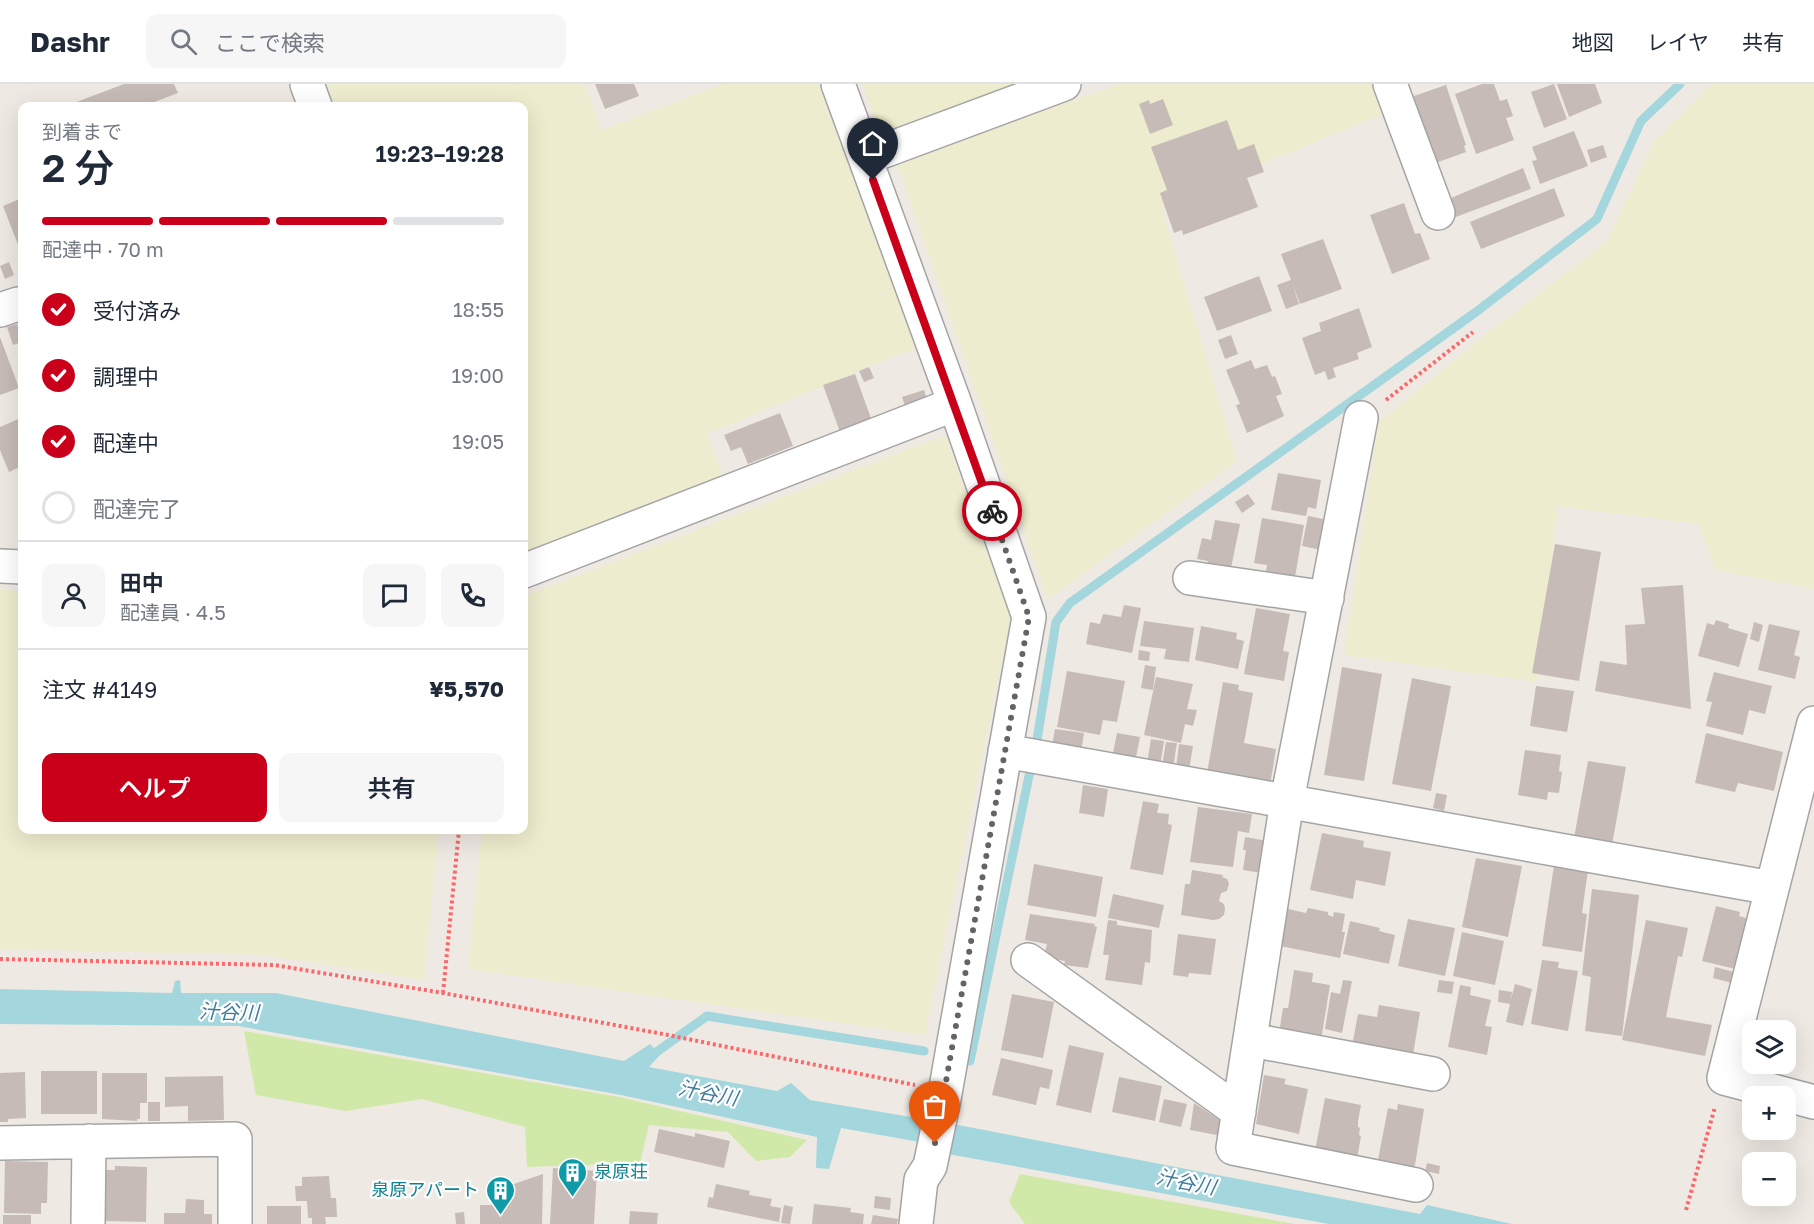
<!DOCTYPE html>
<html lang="ja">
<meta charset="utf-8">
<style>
body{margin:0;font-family:"Golos Text","Noto Sans JP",sans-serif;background:#f6f6f7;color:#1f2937;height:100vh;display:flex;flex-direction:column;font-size:22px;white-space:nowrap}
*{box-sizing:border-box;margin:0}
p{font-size:20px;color:#747a83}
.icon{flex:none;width:33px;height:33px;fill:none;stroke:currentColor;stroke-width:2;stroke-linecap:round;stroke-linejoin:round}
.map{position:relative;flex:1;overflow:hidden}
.panel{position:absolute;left:18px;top:18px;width:510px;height:732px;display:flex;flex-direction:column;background:#fff;border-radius:12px;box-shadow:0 6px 24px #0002}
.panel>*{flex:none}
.buttons{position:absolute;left:1742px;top:936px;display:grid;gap:12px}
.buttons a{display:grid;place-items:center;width:54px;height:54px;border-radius:12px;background:#fff;box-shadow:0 6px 24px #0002;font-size:30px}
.pin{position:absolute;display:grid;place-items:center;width:51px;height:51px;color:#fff;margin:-62px -26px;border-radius:50% 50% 50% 0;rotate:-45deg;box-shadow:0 0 6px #0007}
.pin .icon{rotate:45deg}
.courier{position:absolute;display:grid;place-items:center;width:60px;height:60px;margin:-30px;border:4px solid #ca001b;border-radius:50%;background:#fff;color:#222;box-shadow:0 2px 8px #0007}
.summary em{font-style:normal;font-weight:600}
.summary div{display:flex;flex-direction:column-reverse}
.summary{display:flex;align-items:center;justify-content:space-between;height:102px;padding:0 24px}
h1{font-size:39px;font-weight:600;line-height:45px}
.bar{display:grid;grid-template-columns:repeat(4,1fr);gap:9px 6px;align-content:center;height:72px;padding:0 24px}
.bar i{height:8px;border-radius:4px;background:#e0e1e3}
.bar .current{background:#ca001b}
.bar p{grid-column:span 4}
.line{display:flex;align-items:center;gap:15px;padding:0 24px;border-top:2px solid #e0e1e3}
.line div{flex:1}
.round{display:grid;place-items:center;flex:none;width:63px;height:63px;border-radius:12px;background:#f6f6f7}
ol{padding:0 24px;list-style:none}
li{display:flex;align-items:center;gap:18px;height:66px}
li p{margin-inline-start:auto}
li .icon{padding:6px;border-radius:50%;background:#ca001b;color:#fff;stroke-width:4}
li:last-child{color:#747a83}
li i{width:33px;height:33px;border:3px solid #e0e1e3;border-radius:50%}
.primary-button{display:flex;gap:12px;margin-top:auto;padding:12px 24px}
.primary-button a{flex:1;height:69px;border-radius:12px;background:#ca001b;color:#fff;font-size:24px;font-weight:600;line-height:69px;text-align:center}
.primary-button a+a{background:#f6f6f7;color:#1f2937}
header{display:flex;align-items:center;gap:36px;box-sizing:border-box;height:84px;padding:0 30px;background:#fff;border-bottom:2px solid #e0e1e3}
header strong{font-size:28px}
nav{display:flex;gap:33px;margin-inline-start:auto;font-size:21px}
.search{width:420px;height:54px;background:#f6f6f7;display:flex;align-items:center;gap:15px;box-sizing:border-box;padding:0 21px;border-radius:12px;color:#747a83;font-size:22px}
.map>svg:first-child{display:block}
.farmland{fill:#eeecce}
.grass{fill:#d1e9a8}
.water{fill:#a3d7dd}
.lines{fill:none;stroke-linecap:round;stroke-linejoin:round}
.stream{stroke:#a3d7dd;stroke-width:9}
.building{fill:#c6bbb6}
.street-casing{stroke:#a4a4a4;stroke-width:36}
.path{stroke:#fa686c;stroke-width:4;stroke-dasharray:3 3;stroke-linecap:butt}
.street{stroke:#fff;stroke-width:33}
.done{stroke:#666462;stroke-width:6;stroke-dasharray:0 10.8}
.route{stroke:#ca001b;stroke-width:8}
.labels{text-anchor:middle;stroke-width:4.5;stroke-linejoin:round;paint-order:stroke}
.culture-label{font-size:18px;fill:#0d838f;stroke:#fff;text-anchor:start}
.water-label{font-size:20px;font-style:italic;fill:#437c9d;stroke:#fff}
</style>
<header>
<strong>Dashr</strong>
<div class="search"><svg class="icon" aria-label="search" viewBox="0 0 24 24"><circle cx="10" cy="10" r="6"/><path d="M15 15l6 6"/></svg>ここで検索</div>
<nav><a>地図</a><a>レイヤ</a><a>共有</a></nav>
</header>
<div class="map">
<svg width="1814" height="1140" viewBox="0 0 1814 1140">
<rect width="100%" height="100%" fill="#efe9e3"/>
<path class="farmland" d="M327,0H585L601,46L723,0H818L920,262L707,350L724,394L524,469V22H335Z
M862,0H1027L883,56Z
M1119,0H1372L1381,31L1161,121L1237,377L1048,516L897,80Z
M1711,0H1814V505L1715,486L1699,440L1558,422L1537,598L1344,571L1379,338L1490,247L1606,158L1654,58Z
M945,351L1011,534L925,951L468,885L482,746H524V512Z
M0,506L22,507V746H439L424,896L266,871L0,865Z"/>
<path class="grass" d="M244,947L619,1013L807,1056L790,1073L756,1077L728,1048L649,1041L640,1079L527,1083L525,1043L422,1015L346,1027L256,1011Z
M1020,1090L1256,1133L1295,1140H1025L1009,1118Z"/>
<path class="water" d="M180,896L181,909H276L624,977L650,960L660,971L649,983L777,1007L791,999L810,1016L953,1040L1420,1130L1427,1121L1512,1140H1329L948,1070L925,1059L841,1044L829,1085L816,1084L817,1053L621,1011L238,942L0,940V905L172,909L175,897Z"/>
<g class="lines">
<path class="stream" d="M1037,656L1056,538L1070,519L1476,228L1597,135L1641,37L1680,0
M648,974L707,932L924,967
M970,977L1030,687"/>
</g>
<path class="building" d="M124,0H174L178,9L144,22H66Z
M595,0H634L639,12L605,25Z
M1482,0H1494L1500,17L1507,15L1513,32L1506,34L1514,56L1476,70L1455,10Z
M1554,0L1567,35L1544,44L1531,8Z
M1557,0H1595L1602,19L1569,33Z
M1446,1L1466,61L1464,62L1466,68L1433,80L1411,13Z
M1163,15L1173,41L1150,50L1139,20L1149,16L1150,20Z
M1227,36L1238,66L1254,60L1264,88L1247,94L1258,123L1183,151L1182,146L1174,149L1160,109L1167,106L1151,63Z
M1574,47L1588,82L1540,100L1532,77L1537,76L1532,63Z
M1603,61L1607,73L1591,79L1587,66Z
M1523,84L1531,105L1453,134L1446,116Z
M1554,104L1565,132L1481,165L1470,138Z
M22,114V171L3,122Z
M1404,119L1415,150L1420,149L1430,175L1392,190L1370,131Z
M1323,155L1342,205L1300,220L1292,199L1299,220L1286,225L1277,201L1291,196L1281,170Z
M9,178L14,191L5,195L0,182Z
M1259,192L1272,227L1217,247L1204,213Z
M1359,224L1372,263L1357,269L1359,275L1333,284L1336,293L1328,296L1325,287L1315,291L1302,254L1321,247L1319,239Z
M17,240L22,258L13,261L7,243Z
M1231,251L1238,270L1225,275L1218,256Z
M0,253L19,304L0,311Z
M1251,276L1255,285L1267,281L1272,293L1275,292L1282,310L1276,312L1284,332L1247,349L1236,321L1240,320L1226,286Z
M869,283L874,294L864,298L859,287Z
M855,290L872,337L840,348L823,301Z
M924,306L927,315L905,322L902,313Z
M780,329L793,362L748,380L741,363L731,367L724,351Z
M21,334L22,338V382L9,388L0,366V343Z
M1278,389L1321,396L1316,425L1308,423L1306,432L1271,426Z
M1248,410L1255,420L1242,429L1235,418Z
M1308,432L1328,436L1321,466L1302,462Z
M1262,434L1304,441L1295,493L1266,488L1267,481L1254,479Z
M1215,436L1240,440L1231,484L1208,480V477L1197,475L1202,454L1211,456Z
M1555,460L1601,468L1579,597L1532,589Z
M1683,501L1691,625L1595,607L1600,577L1627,581L1625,541L1645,540L1641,504Z
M1124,521L1141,524L1132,569L1086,560L1090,538L1100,540L1103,530L1121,533Z
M1256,524L1290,530L1283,567L1289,568L1284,597L1244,590Z
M1716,536L1729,540L1728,544L1748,550L1739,583L1698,572L1707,539L1714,541Z
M1144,537L1194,544L1189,578L1164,575L1166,565L1140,562Z
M1754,538L1763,541L1759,558L1750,555Z
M1769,540L1800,547L1794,571L1800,573L1795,595L1758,586Z
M1201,542L1237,549L1236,555L1244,557L1238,585L1195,576Z
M1139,566L1150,568L1149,577L1138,576Z
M1145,581L1156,583L1153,606L1141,604Z
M1342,583L1382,590L1364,697L1324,691Z
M1067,587L1125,597L1117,638L1103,636L1100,651L1057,643Z
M1714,588L1772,602L1765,630L1749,626L1743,651L1706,642L1712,618L1706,617Z
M1156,593L1193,600L1187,625L1197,626L1193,642L1185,640L1181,659L1144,651Z
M1412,594L1451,602L1431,707L1392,700Z
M1223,598L1239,601L1238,606L1253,609L1244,659L1276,665L1270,701L1207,689Z
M1536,602L1574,607L1567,648L1530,642Z
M1055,645L1084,649L1081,668L1052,662Z
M1117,649L1140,653L1135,678L1112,674Z
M1706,649L1783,668L1774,707L1738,699L1735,708L1695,699Z
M1151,655L1164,657L1160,682L1147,679Z
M1166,658L1177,659L1173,684L1162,682Z
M1179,660L1193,662L1189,686L1176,684Z
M1525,666L1561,671L1559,687L1562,688L1559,709L1548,708L1547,716L1518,711Z
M1588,677L1626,683L1612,761L1574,754Z
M1083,701L1108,705L1104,733L1079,729Z
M1436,709L1447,711L1444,727L1433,724Z
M1143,717L1159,720L1157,729L1169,730L1168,740L1172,741L1163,791L1130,785Z
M1198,723L1252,730L1249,749L1238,747L1233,783L1190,778Z
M1322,749L1364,757L1363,763L1391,768L1385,802L1356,796L1353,815L1310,806Z
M1245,753L1268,757L1266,769L1259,768L1266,770L1262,789L1243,786L1246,766H1243Z
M1476,774L1522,782L1508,853L1462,843Z
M1034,780L1103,793L1096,833L1027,821Z
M1554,781L1588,786L1582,829L1587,830L1582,868L1542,862Z
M1192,786L1223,791L1222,793L1227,795L1229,799L1227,807L1221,809L1219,817L1224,820L1225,825L1224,831L1219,835L1213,836L1181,831L1185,800H1190Z
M1592,805L1639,811L1622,952L1585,947L1591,893L1582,891Z
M1113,810L1164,821L1159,844L1108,834Z
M1716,822L1740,828L1739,832L1753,836L1740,886L1702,877Z
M1308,824L1328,828V831L1333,833L1334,828L1345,830L1342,848H1345L1340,874L1280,862L1288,825L1306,829Z
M1030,830L1095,840L1094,842L1097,843L1088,884L1064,881L1065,877L1044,873L1047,860L1025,856Z
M1408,835L1455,844L1445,892L1398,882Z
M1108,836L1117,837V841L1152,846L1150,879L1145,878L1142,901L1105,896L1109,871H1103Z
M1646,836L1688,844L1682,873L1678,872L1666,933L1712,941L1705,972L1622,956Z
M1350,837L1380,844L1379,847L1395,851L1389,880L1343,870Z
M1462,848L1504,857L1495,901L1453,892Z
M1178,850L1216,855L1211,891L1189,889L1188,893L1173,891Z
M1542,876L1559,878L1558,884L1578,887L1568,947L1531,940Z
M1715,883L1738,889L1736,900L1713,894Z
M1294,886L1313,889L1312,898L1330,901L1321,956L1279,949L1283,924H1288Z
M1343,896L1352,897L1342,949L1325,945L1331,908L1340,910Z
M1439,896L1454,898L1452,910L1437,908Z
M1515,900L1532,905L1523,942L1506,938L1510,920L1498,918L1499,906L1512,908L1511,915Z
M1460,901L1471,903L1470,911L1491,916L1485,942L1492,943L1487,971L1448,963Z
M1012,910L1054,918L1043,974L1001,966Z
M1379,921L1420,928L1413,971L1352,962L1358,930L1377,933Z
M1069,961L1104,969L1091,1029L1056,1021Z
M1001,974L1053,986L1049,1005L1040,1003L1036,1021L992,1011Z
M41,987H97V1030H41Z
M25,988L26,1034L8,1035V1038H0V989Z
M102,989H147V1019H140V1035H137V1037L102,1035Z
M1264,991L1286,995L1284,1000L1308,1005L1299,1050L1256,1040Z
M223,992L224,1036L188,1037V1022L165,1023V993Z
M1119,993L1162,1002L1155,1037L1112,1028Z
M1325,1014L1361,1021L1358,1037V1043L1360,1044L1359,1051L1361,1052L1357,1075L1315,1067Z
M1164,1015L1187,1020L1181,1043L1159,1038Z
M148,1018H160V1037H148Z
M1194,1019L1224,1039L1222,1052L1190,1046Z
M1398,1020L1424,1025L1415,1081L1412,1084L1378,1076L1388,1024L1397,1026Z
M659,1045L695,1053V1049L730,1057L724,1084L654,1068Z
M5,1077L48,1078L47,1119H41V1130L4,1129Z
M1427,1079L1440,1082L1439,1090L1425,1087Z
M115,1082L147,1083L146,1138L105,1137L106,1086H115Z
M553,1084L597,1087L594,1140H550Z
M543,1090L542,1140H480V1121H502V1104Z
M329,1092L331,1114H336L337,1133H325L326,1140H312V1134H308L307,1117H296L295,1102H302V1093Z
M716,1100L750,1107L749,1111L772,1115L770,1122L781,1124L779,1138L707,1123L709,1113L713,1114Z
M875,1112L891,1114L890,1126L874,1124Z
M186,1115L204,1116V1130H212V1140H164V1129H185Z
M814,1120L851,1124L850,1128L864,1130L863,1140H812Z
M784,1121L793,1123L790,1140L781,1139Z
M267,1122H301V1140H267Z
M630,1127L658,1129L657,1140H629Z
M464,1128L465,1140H456L455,1129Z
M3,1131H31V1140H3Z
M873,1131L898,1135L897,1140H871Z"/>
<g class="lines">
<defs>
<path id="street" d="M307,0L315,22
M838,0L955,320L1029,533L944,1015L930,1082L921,1096L916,1140
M1390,0L1438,129
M865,74L1064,0
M0,226L18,220
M1361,334L1287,717L1233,1064L1416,1101
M0,482L22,483
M524,487L955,320
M1190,494L1327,514
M1814,639L1724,994L1814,1018
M1005,667L1772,804
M1028,876L1239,1028
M1251,956L1433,990
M0,1059L235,1055V1140
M88,1140L89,1057"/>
</defs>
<use href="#street" class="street-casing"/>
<path class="path" d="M1386,316L1473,248
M0,875L274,881L443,909L663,950L915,1001
M443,909L459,746
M1686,1126L1715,1023"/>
<use href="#street" class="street"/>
</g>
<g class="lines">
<path class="done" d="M935,1059L1029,533L992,427"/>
<path class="route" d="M873,96L992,427"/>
</g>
<defs>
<symbol id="building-pin" viewBox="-11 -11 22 30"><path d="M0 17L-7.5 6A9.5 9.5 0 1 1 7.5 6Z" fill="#0f9aa8" stroke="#fff"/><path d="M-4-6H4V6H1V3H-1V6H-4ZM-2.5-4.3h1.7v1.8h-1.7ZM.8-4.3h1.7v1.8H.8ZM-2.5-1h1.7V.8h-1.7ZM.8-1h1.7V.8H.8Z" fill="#fff"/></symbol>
</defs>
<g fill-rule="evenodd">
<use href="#building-pin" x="556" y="1072" width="33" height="45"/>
<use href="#building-pin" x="484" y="1090" width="33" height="45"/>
</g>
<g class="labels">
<g class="culture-label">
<text x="594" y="1094">泉原荘</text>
<text x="479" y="1112" text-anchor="end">泉原アパート</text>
</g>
<g class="water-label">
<text transform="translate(229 928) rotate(2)" y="7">汁谷川</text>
<text transform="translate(708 1009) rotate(11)" y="7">汁谷川</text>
<text transform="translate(1186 1098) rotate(11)" y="7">汁谷川</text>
</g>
</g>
</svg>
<div class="buttons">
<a><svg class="icon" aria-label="layers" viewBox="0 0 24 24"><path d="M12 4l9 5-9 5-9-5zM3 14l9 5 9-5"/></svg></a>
<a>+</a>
<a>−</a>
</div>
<div class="pin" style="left:935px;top:1059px;background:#ea580c"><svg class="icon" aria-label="bag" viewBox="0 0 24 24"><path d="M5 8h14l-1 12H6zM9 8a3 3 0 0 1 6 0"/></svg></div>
<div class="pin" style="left:873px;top:96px;background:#1f2937"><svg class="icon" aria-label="home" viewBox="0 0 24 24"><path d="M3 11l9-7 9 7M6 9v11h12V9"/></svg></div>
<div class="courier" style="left:992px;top:427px"><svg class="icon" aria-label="bike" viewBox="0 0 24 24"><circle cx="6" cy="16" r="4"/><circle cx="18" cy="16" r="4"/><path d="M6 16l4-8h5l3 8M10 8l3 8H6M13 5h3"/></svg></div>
<section class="panel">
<div class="summary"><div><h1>2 分</h1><p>到着まで</p></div><em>19:23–19:28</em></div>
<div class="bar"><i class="current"></i><i class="current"></i><i class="current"></i><i></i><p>配達中 · 70 m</p></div>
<ol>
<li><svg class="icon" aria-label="check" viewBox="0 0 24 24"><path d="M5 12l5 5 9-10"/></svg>受付済み<p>18:55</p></li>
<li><svg class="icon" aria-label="check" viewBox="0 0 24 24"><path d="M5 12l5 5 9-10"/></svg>調理中<p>19:00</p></li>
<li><svg class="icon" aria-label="check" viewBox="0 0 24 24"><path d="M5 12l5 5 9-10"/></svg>配達中<p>19:05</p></li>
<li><i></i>配達完了</li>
</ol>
<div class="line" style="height:108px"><a class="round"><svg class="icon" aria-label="person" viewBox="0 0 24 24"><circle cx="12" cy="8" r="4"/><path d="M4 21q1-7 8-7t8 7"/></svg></a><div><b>田中</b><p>配達員 · 4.5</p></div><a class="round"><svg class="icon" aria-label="chat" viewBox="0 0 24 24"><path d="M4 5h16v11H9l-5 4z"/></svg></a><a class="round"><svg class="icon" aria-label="phone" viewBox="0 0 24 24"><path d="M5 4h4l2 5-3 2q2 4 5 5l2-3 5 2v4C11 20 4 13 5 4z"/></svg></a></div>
<div class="line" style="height:78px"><div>注文 #4149</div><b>¥5,570</b></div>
<div class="primary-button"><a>ヘルプ</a><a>共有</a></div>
</section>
</div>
